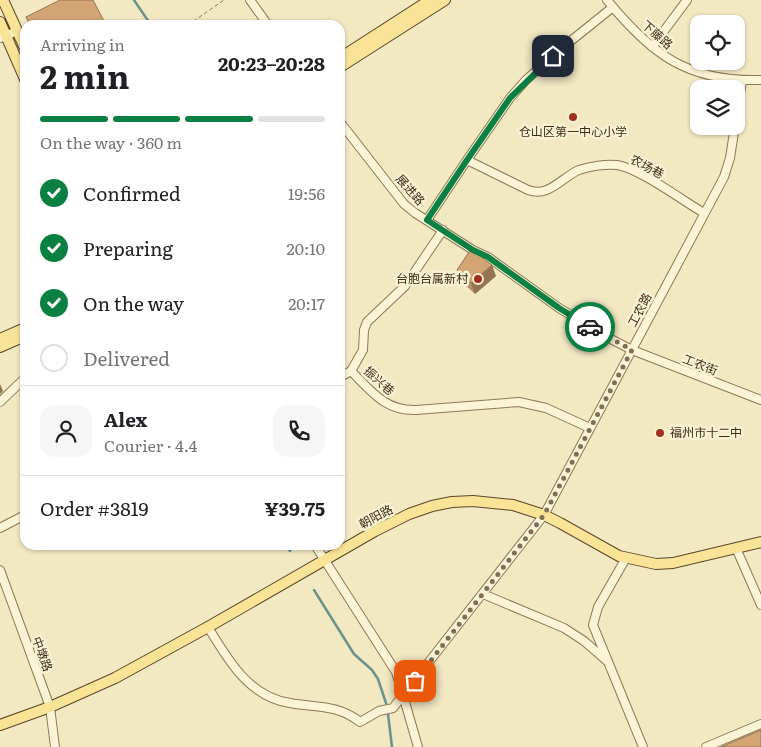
<!DOCTYPE html>
<meta charset="utf-8">
<style>
body{margin:0;font-family:Literata,"Noto Sans SC",serif;background:#f6f6f6;color:#202124;height:100vh;display:flex;flex-direction:column;font-size:19px;white-space:nowrap}
*{box-sizing:border-box;margin:0}
p{font-size:16px;color:#757577}
.icon{flex:none;width:28px;height:28px;fill:none;stroke:currentColor;stroke-width:2;stroke-linecap:round;stroke-linejoin:round}
.map{position:relative;flex:1;overflow:hidden}
.side{position:absolute;left:20px;top:20px;width:325px;height:530px;display:flex;flex-direction:column;background:#fff;border-radius:15px;box-shadow:0 1px 4px #0004}
.side>*{flex:none}
.buttons{position:absolute;left:690px;top:15px;display:grid;gap:10px}
.buttons a{display:grid;place-items:center;width:55px;height:55px;border-radius:10px;background:#fff;box-shadow:0 1px 4px #0004;font-size:25px}
.pin{position:absolute;display:grid;place-items:center;width:42px;height:42px;color:#fff;margin:-21px;border-radius:10px;box-shadow:0 2px 8px #0006}
.courier{position:absolute;display:grid;place-items:center;width:50px;height:50px;margin:-25px;border:4px solid #0b8043;border-radius:50%;background:#fff;color:#222;box-shadow:0 1px 6px #0007}
.head em{font-style:normal;font-weight:700}
.head div{display:flex;flex-direction:column-reverse}
.head{display:flex;align-items:center;justify-content:space-between;height:85px;padding:0 20px}
h1{font-size:32px;font-weight:700;line-height:38px}
.bar{display:grid;grid-template-columns:repeat(4,1fr);gap:8px 5px;align-content:center;height:60px;padding:0 20px}
.bar i{height:6px;border-radius:4px;background:#e0e0e0}
.bar .selected{background:#0b8043}
.bar p{grid-column:span 4}
.line{display:flex;align-items:center;gap:12px;padding:0 20px;border-top:1px solid #e0e0e0}
.line div{flex:1}
.round{display:grid;place-items:center;flex:none;width:52px;height:52px;border-radius:15px;background:#f6f6f6}
ol{padding:0 20px;list-style:none}
li{display:flex;align-items:center;gap:15px;height:55px}
li p{margin-inline-start:auto}
li .icon{padding:5px;border-radius:50%;background:#0b8043;color:#fff;stroke-width:4}
li:last-child{color:#757577}
li i{width:28px;height:28px;border:2px solid #e0e0e0;border-radius:50%}
.map>svg:first-child{display:block}
.lines{fill:none;stroke-linecap:round;stroke-linejoin:round}
.stream{stroke:#6a938d;stroke-width:2.5}
.minor-casing{stroke:#8d7957;stroke-width:10}
.major-casing{stroke:#5b462c;stroke-width:12}
.path{stroke:#8d7957;stroke-width:1;stroke-dasharray:4 2.5;stroke-linecap:butt}
.minor{stroke:#fbf4d6;stroke-width:8}
.major{stroke:#f8e397;stroke-width:10}
.wall{fill:#b58e65}
.shaded-wall{fill:#947452}
.building{fill:#d3a575;stroke:#947452}
.done{stroke:#7c7057;stroke-width:5;stroke-dasharray:0 9}
.route{stroke:#0b8043;stroke-width:6}
.poi-dot{fill:#a12e22;stroke:#f8f1d2;stroke-width:2}
.labels{text-anchor:middle;stroke-width:5;stroke-linejoin:round;paint-order:stroke}
.street-label{font-size:12px;fill:#3c2f1d;stroke:#f8f1d2}
.poi-label{font-size:12px;fill:#3c2f1d;stroke:#f8f1d2}
</style>
<div class="map">
<svg width="761" height="747" viewBox="0 0 761 747">
<rect width="100%" height="100%" fill="#f2e8c2"/>
<g class="lines">
<path class="stream" d="M134,0L151,25
M286,545L290,551
M314,590L354,654L372,670L378,679L386,703
M388,714L392,747"/>
<defs>
<path id="minor" d="M250,0L268,25
M607,0C652,55 688,82 761,80
M0,38L17,31
M652,47L687,0
M736,119L742,81
M340,122L404,204L415,213L473,250L488,257L559,308L605,336L632,350L761,400
M467,160L528,190C549,198 562,177 579,170C590,166 606,164 617,165C639,168 683,201 704,213
M427,220L467,160L510,98L526,80L567,44L613,7
M443,230L405,286L367,322L364,330L363,350L351,371C371,391 385,411 416,410L519,402L546,408L590,428
M340,377L351,371
M0,402L25,378
M0,528L25,515
M736,548L761,605
M626,558L598,607L593,625L643,747
M0,570L50,707L55,747
M483,594L564,628L584,641L607,661
M208,627C228,660 249,697 290,703C317,708 337,704 360,722L379,711L393,708L403,695L396,672L315,545
M418,747L403,695L544,515L724,177L730,158L735,126
M706,747L761,724"/>
<path id="major" d="M3,0L25,48
M0,22L25,79
M340,58L430,0
M340,67L445,0
M0,339L25,328
M0,347L25,336
M0,725L50,707L115,678L208,627L375,531L409,514L432,506L452,502L473,501L513,505L544,515L560,523L619,556L656,564L673,563L761,542"/>
</defs>
<use href="#minor" class="minor-casing"/>
<use href="#major" class="major-casing"/>
<path class="path" d="M188,25L224,0
M340,361L345,365"/>
<use href="#minor" class="minor"/>
<use href="#major" class="major"/>
</g>
<path class="wall" d="M457,270L496,276L475,294L461,281Z"/>
<path class="shaded-wall" d="M492,265L496,276L475,294L471,283Z
M0,384L3,391L0,394Z"/>
<path class="building" d="M60,0H93L106,25H30L26,17Z
M471,249L492,265L471,283L457,270Z
M761,730V747H721Z"/>
<g class="lines">
<path class="done" d="M415,681L544,515L632,350L590,327"/>
<path class="route" d="M553,56L510,98L467,160L427,220L473,250L488,257L559,308L590,327"/>
</g>
<g class="poi-dot">
<circle cx="573" cy="117" r="5"/>
<circle cx="478" cy="279" r="5"/>
<circle cx="660" cy="433" r="5"/>
</g>
<g class="labels">
<g class="street-label">
<text transform="translate(657 35) rotate(41)" y="4">下藤路</text>
<text transform="translate(647 167) rotate(28)" y="4">农场巷</text>
<text transform="translate(410 190) rotate(48)" y="4">展进路</text>
<text transform="translate(640 310) rotate(-62)" y="4">工农路</text>
<text transform="translate(700 365) rotate(21)" y="4">工农街</text>
<text transform="translate(379 381) rotate(42)" y="4">振兴巷</text>
<text transform="translate(376 517) rotate(-28)" y="4">朝阳路</text>
<text transform="translate(42 654) rotate(70)" y="4">中墩路</text>
</g>
<g class="poi-label">
<text x="573" y="136">仓山区第一中心小学</text>
<text x="468" y="283" text-anchor="end">台胞台属新村</text>
<text x="670" y="437" text-anchor="start">福州市十二中</text>
</g>
</g>
</svg>
<div class="buttons">
<a><svg class="icon" aria-label="locate" viewBox="0 0 24 24"><circle cx="12" cy="12" r="6"/><path d="M12 2v4M12 18v4M2 12h4M18 12h4"/></svg></a>
<a><svg class="icon" aria-label="layers" viewBox="0 0 24 24"><path d="M12 4l9 5-9 5-9-5zM3 14l9 5 9-5"/></svg></a>
</div>
<div class="pin" style="left:415px;top:681px;background:#ea580c"><svg class="icon" aria-label="bag" viewBox="0 0 24 24"><path d="M5 8h14l-1 12H6zM9 8a3 3 0 0 1 6 0"/></svg></div>
<div class="pin" style="left:553px;top:56px;background:#1f2937"><svg class="icon" aria-label="home" viewBox="0 0 24 24"><path d="M3 11l9-7 9 7M6 9v11h12V9"/></svg></div>
<div class="courier" style="left:590px;top:327px"><svg class="icon" aria-label="car" viewBox="0 0 24 24"><path d="M5 17H2v-5l4-1 3-4h7l3 4 3 1v5h-3M9 17h6M6 11h13"/><circle cx="7" cy="17" r="2"/><circle cx="17" cy="17" r="2"/></svg></div>
<section class="side">
<div class="head"><div><h1>2 min</h1><p>Arriving in</p></div><em>20:23–20:28</em></div>
<div class="bar"><i class="selected"></i><i class="selected"></i><i class="selected"></i><i></i><p>On the way · 360 m</p></div>
<ol>
<li><svg class="icon" aria-label="check" viewBox="0 0 24 24"><path d="M5 12l5 5 9-10"/></svg>Confirmed<p>19:56</p></li>
<li><svg class="icon" aria-label="check" viewBox="0 0 24 24"><path d="M5 12l5 5 9-10"/></svg>Preparing<p>20:10</p></li>
<li><svg class="icon" aria-label="check" viewBox="0 0 24 24"><path d="M5 12l5 5 9-10"/></svg>On the way<p>20:17</p></li>
<li><i></i>Delivered</li>
</ol>
<div class="line" style="height:90px"><a class="round"><svg class="icon" aria-label="person" viewBox="0 0 24 24"><circle cx="12" cy="8" r="4"/><path d="M4 21q1-7 8-7t8 7"/></svg></a><div><b>Alex</b><p>Courier · 4.4</p></div><a class="round"><svg class="icon" aria-label="phone" viewBox="0 0 24 24"><path d="M5 4h4l2 5-3 2q2 4 5 5l2-3 5 2v4C11 20 4 13 5 4z"/></svg></a></div>
<div class="line" style="height:65px"><div>Order #3819</div><b>¥39.75</b></div>
</section>
</div>
